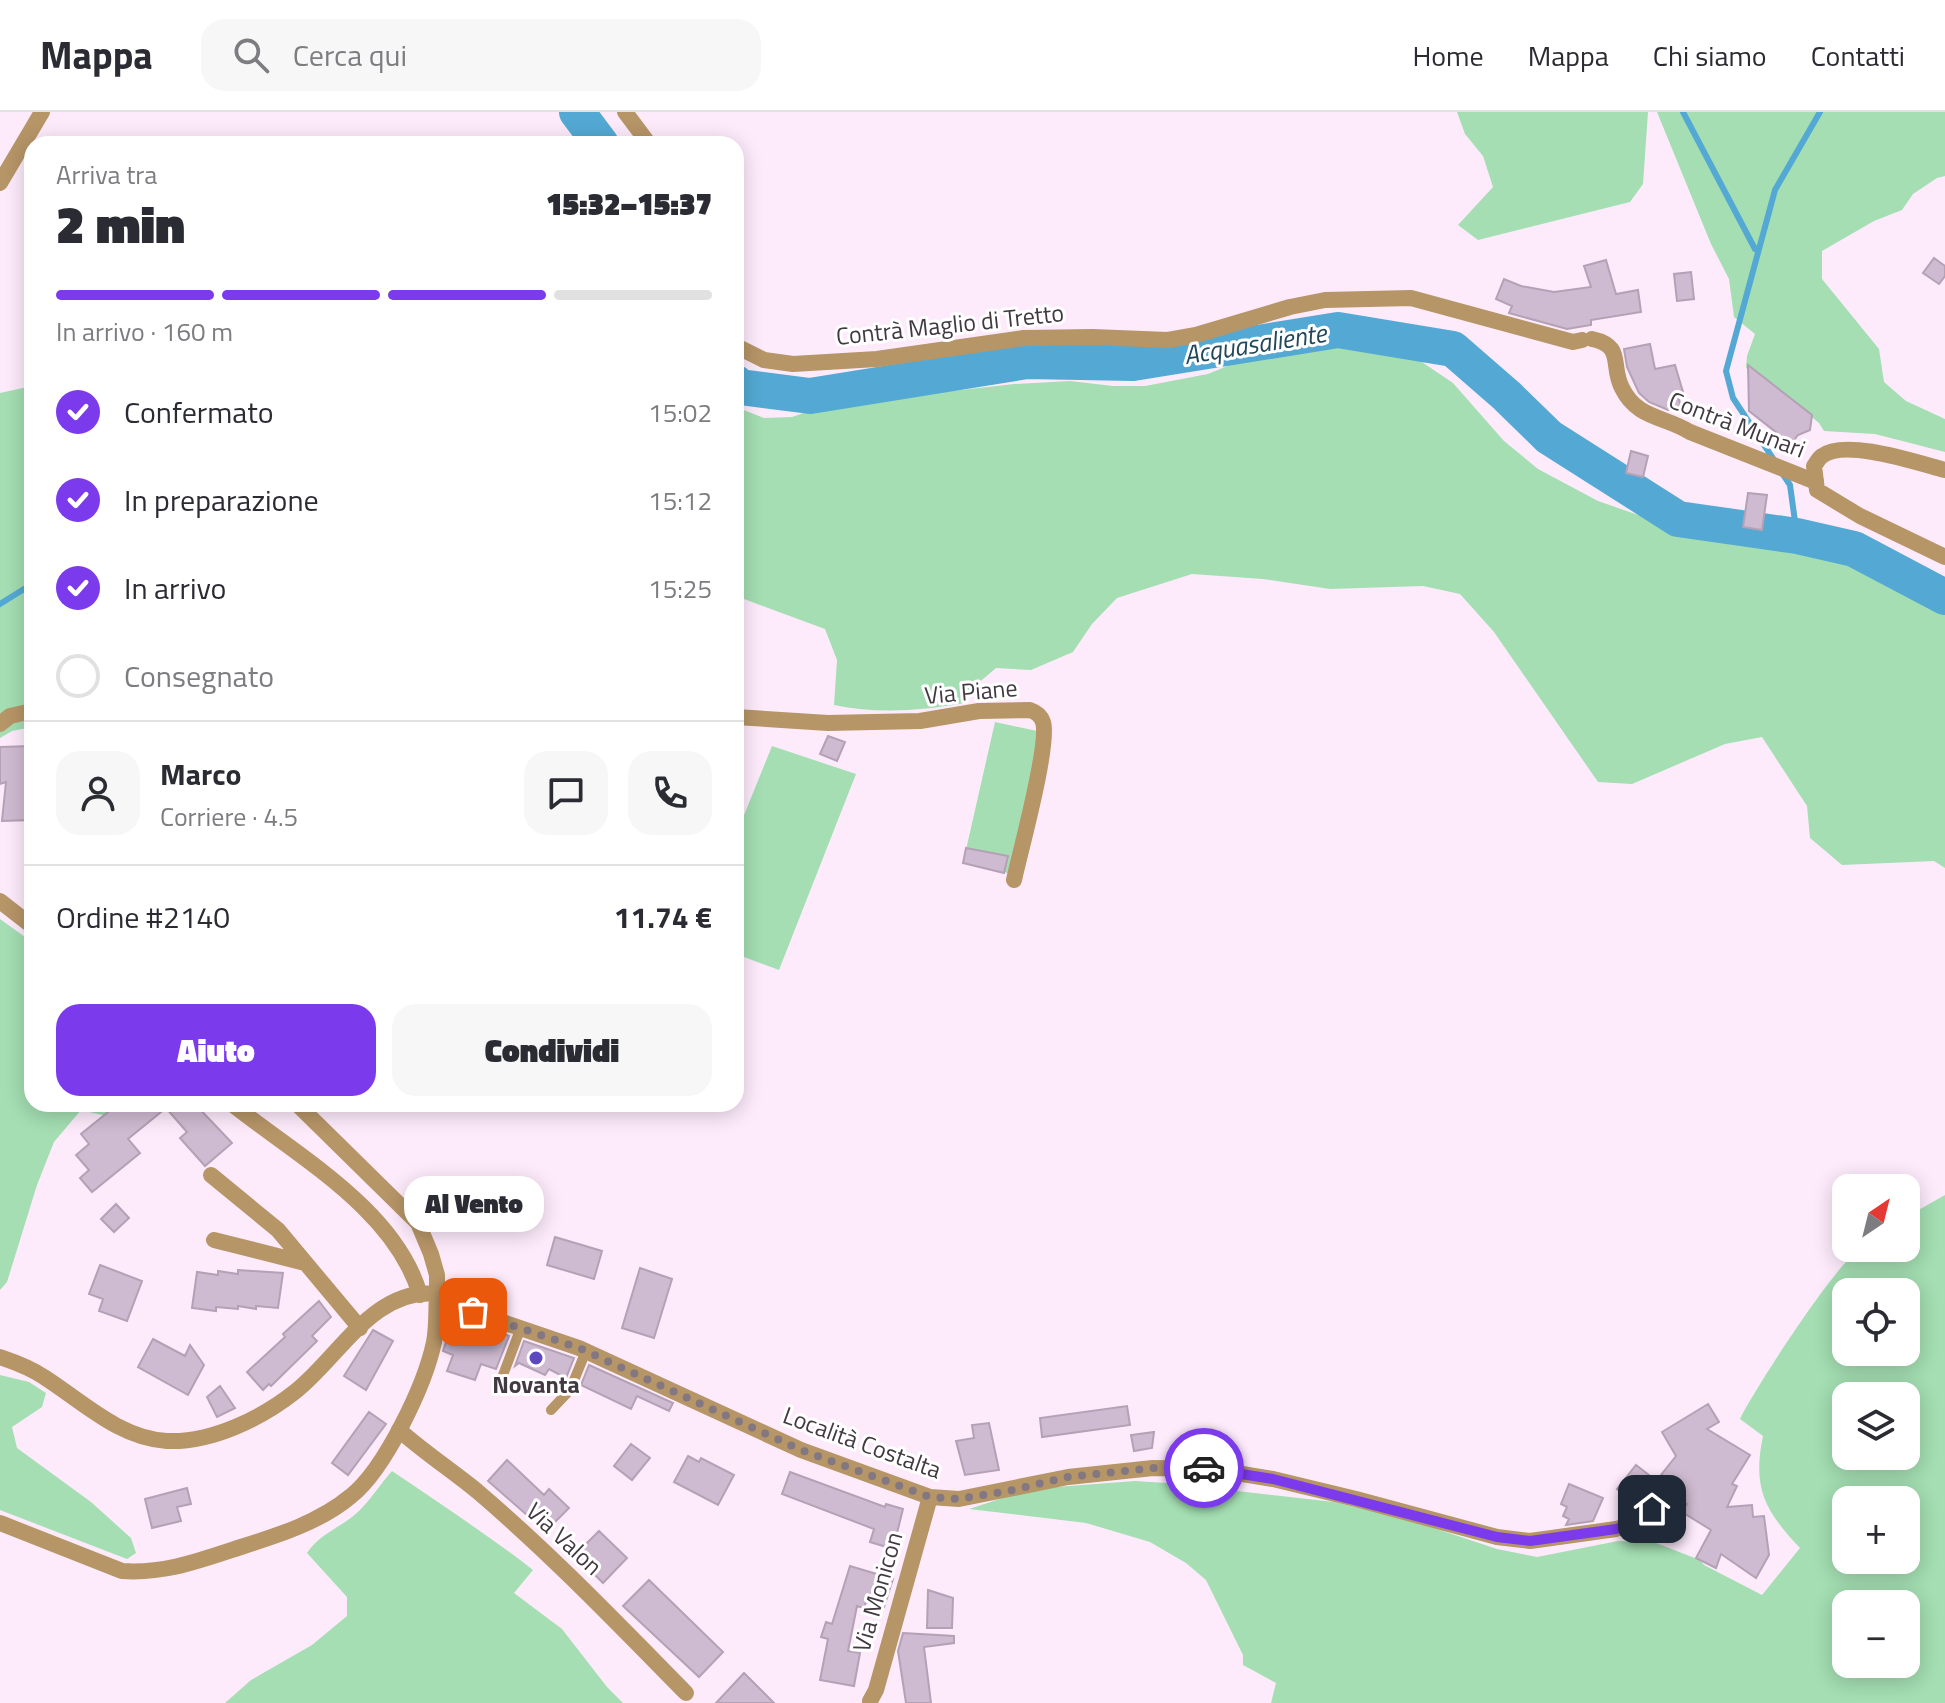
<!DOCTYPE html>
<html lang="it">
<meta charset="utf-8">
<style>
body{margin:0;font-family:"Titillium Web",sans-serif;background:#f7f7f7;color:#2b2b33;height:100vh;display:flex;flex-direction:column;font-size:30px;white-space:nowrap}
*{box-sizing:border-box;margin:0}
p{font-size:26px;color:#7c7c81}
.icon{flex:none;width:44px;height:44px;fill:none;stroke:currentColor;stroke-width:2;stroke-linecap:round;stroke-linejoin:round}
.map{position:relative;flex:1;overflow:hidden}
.sheet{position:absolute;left:24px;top:24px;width:720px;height:976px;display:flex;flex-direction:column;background:#fff;border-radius:24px;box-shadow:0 4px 20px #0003}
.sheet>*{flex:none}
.needle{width:52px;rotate:35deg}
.controls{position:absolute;left:1832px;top:1062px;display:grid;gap:16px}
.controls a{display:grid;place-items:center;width:88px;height:88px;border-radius:16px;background:#fff;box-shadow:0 4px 20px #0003;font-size:40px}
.pin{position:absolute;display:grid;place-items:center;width:68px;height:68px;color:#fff;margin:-34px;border-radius:16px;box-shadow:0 4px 12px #0006}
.courier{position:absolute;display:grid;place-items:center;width:80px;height:80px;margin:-40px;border:6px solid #7c3aed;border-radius:50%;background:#fff;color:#222;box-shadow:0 2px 10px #0007}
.bubble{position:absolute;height:56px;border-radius:24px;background:#fff;box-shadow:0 4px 20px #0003;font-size:26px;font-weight:800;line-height:56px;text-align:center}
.head em{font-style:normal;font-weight:800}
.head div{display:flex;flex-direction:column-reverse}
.head{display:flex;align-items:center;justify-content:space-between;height:136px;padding:0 32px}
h1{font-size:52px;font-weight:800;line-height:60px}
.bar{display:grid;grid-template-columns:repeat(4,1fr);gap:12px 8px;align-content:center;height:96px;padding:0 32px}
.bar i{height:10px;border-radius:6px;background:#e1e1e2}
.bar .current{background:#7c3aed}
.bar p{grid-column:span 4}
.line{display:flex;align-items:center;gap:20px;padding:0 32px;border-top:2px solid #e1e1e2}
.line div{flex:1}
.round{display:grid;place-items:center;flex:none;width:84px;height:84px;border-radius:24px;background:#f7f7f7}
ol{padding:0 32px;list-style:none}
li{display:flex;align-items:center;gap:24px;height:88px}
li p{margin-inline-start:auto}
li .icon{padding:8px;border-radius:50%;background:#7c3aed;color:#fff;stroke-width:4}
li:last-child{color:#7c7c81}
li i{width:44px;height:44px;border:4px solid #e1e1e2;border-radius:50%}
.cta{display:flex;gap:16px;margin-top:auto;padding:16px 32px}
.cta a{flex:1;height:92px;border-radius:24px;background:#7c3aed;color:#fff;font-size:32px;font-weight:800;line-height:92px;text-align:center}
.cta a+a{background:#f7f7f7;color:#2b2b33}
header{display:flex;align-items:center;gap:48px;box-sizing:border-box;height:112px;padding:0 40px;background:#fff;border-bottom:2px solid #e1e1e2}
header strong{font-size:38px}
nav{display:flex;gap:44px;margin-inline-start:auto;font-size:28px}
.search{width:560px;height:72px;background:#f7f7f7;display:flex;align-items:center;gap:20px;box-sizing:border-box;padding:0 28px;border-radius:24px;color:#7c7c81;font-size:30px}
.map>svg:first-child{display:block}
.green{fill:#a4deb2;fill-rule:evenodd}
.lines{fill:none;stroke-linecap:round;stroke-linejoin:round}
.stream{stroke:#53a9d4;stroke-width:6}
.river{stroke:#53a9d4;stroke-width:36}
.building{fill:#cfbbd1;stroke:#b4a1b6;stroke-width:2}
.service{stroke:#b69567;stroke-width:10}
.minor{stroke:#b69567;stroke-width:16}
.tertiary{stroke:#b69567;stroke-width:16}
.done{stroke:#837782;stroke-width:8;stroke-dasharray:0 14.4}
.route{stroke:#7c3aed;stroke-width:10}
.poi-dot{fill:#5d48c0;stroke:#fff;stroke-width:3}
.labels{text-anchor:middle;stroke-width:6;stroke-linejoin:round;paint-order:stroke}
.street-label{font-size:24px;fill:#423941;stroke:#fff}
.poi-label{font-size:24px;font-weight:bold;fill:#423941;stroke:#fff}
.water-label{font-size:26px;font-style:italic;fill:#22485b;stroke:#fff}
</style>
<header>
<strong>Mappa</strong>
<div class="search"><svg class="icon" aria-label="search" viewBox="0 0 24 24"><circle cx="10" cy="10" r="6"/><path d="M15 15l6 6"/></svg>Cerca qui</div>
<nav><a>Home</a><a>Mappa</a><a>Chi siamo</a><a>Contatti</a></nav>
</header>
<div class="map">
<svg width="1945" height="1591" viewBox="0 0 1945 1591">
<rect width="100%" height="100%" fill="#fdebfc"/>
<path class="green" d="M1457,0H1648L1643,72L1630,90L1478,128L1458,113L1493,75L1483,44L1465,22Z
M1657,0H1945V64L1937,66L1913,82L1902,98L1874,109L1822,139V167L1879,237L1884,270L1906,289L1945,307V340L1875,322L1824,319L1819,311L1760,263L1746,256L1747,244L1755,222L1734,205L1729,167L1711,132Z
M1330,228L1387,233L1416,246L1453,271L1504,329L1538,357L1598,389L1664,412L1701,419L1836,438L1867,451L1945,495V756L1934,749L1842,753L1810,726L1807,694L1762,625L1725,632L1632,672L1598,670L1494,520L1460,482L1423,474L1330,477L1263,467L1192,462L1117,486L1092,512L1073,540L1031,558L996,556L976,573L964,591C921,599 876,602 834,593L837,548L825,517L736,484V295L764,306L792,305L821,295L854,290L1014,272L1070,269L1113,274H1145L1208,262L1266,238Z
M32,274V615L12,619L0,626V281Z
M995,610L1042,620L1012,762L963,751Z
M772,634L856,662L779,858L736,842V723Z
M0,807L32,830V992H132L115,1006L81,998L54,1030L37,1073L7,1170L0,1178Z
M1945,1083V1591H1271L1276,1571L1243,1553V1543L1206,1468L1186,1451L1150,1430L1086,1411L969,1397L1030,1377L1135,1369L1167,1371L1334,1390L1407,1407L1497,1437L1537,1445L1618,1429L1656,1431L1700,1448L1704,1453L1762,1483L1800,1436C1765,1399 1752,1376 1763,1324L1740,1307C1752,1281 1841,1143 1862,1136C1874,1132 1894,1136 1906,1136V1105ZM1846,1180H1906V1240H1846ZM1846,1284H1906V1344H1846ZM1846,1388H1906V1448H1846ZM1846,1492H1906V1552H1846Z
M0,1263L29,1270L46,1281L42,1295L12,1315L17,1336L91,1390L131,1426L136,1441L127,1447L0,1398Z
M392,1359C439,1391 488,1423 533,1458L514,1481L562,1517L607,1575L623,1591H225L251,1568L312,1533L347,1504V1485L307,1441C320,1421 343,1415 360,1398C372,1386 381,1371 392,1359Z"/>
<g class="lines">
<path class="stream" d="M1683,0L1755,137
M1774,348L1733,286L1726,259L1775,78L1820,0
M1782,361L1790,373L1797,424
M0,492L32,472"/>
<path class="river" d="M577,0L601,32
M736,271L740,275L810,284L1027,249L1133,251L1338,218L1453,237L1507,284L1549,325L1678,407L1797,424L1854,437L1945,485"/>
</g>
<path class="building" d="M1934,146L1945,154V164L1939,172L1923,161Z
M1606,148L1616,182L1638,178L1641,200L1591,208V213L1567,217L1509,201L1512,194L1496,187L1504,167L1521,174L1554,180L1591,175L1584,154Z
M1691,160L1694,187L1677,189L1674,162Z
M1650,232L1655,257L1675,253L1683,280L1677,281L1681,294L1668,298L1649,290L1639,281L1627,255L1624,237Z
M1748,253L1812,303L1810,318L1798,323L1791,332L1749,299Z
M1631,339L1648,344L1643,365L1626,361Z
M1748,381L1767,383L1762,418L1743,415Z
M828,624L845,630L837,649L820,642Z
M32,634V708L2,709L6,670L0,672V635Z
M966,736L1008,744L1004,761L963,751Z
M118,992H195L232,1031L205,1054L180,1026L187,1020L166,996L128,1027L140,1041L92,1080L80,1066L89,1058L76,1043L89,1032L81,1022Z
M116,1092L129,1106L114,1120L101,1107Z
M555,1125L602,1139L594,1167L547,1153Z
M100,1153L142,1169L127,1209L99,1199L103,1187L89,1182Z
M640,1156L672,1167L654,1226L622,1216Z
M238,1158L283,1161L278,1196L256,1194V1197L238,1194V1197L216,1195V1199L192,1196L197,1160L218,1163V1159L238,1162Z
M319,1189L331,1205L312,1224L317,1229L271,1274L269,1272L263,1278L247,1260L285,1225L283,1222Z
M455,1203L509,1224L496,1257L481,1252L475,1268L447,1259L453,1243L443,1239Z
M373,1218L393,1229L366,1278L344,1264Z
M153,1227L185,1244L190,1233L204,1253L188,1283L138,1255Z
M524,1229L574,1246L566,1266L549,1257L545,1263L519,1251L515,1254Z
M589,1253L673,1291L669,1299L637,1284L631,1297L581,1273Z
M220,1274L235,1296L217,1305L207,1285Z
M1708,1292L1719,1310L1707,1317L1750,1343L1732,1372L1737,1374L1727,1395L1752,1393L1753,1405L1764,1404L1769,1443L1756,1466L1721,1442L1716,1456L1696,1446L1711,1418L1682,1400L1687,1392L1671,1380L1673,1371L1670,1366L1661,1363L1676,1344L1662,1320Z
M1127,1294L1130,1313L1042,1325L1040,1306Z
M369,1300L386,1312L348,1363L332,1351Z
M989,1311L999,1358L965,1363L956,1329L974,1326L972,1313Z
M1154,1320L1152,1336L1134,1339L1131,1323Z
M631,1332L650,1346L632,1368L614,1354Z
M688,1344L699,1350L701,1346L734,1363L718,1393L674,1370Z
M507,1348L544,1383L549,1377L569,1396L552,1413L535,1398L528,1404L488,1369Z
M1636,1353L1654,1367L1637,1386L1635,1384L1632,1389L1617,1377Z
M790,1360L885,1395L886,1392L903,1397L893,1437L870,1430L874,1417L782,1382Z
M1569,1372L1603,1386L1593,1409L1566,1413L1569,1407L1563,1404L1567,1395L1561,1392Z
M187,1376L191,1392L177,1395L181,1409L152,1416L145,1387Z
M599,1419L627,1446L603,1471L575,1443Z
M850,1454L893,1467L884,1495L866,1490L864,1496L857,1494L848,1539L860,1541L854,1574L820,1568L828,1527L821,1525L826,1510L832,1512Z
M649,1468L723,1540L699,1565L623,1494Z
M928,1478L953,1486L952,1516H927Z
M903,1521L954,1524V1531L924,1535L931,1591H906L898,1539Z
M744,1561L774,1591H716Z"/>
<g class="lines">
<path class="service" d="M497,1279L520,1218
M551,1298L570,1278L586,1239"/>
<path class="minor" d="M625,0L649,32
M0,71L42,0
M1592,227C1625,234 1610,253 1622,276C1637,307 1665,304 1690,320L1816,370
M736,234L764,248L793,252L877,247L1024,226L1093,225L1168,228L1196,223L1290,195L1325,188L1411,186L1573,230L1582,228
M736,605L828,611L920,609L979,599L1030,598C1036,600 1041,604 1043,610C1050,632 1020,740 1014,768
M0,612L10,604L32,599
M0,789L32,814
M232,992C297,1044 396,1098 420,1183
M297,992L418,1111L431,1142L437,1163V1182L473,1200L579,1236L801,1338L930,1385L959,1387L1068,1365L1153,1356L1212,1357L1273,1367L1356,1387L1497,1425L1530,1429L1616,1417L1638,1410L1652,1397L1664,1395
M211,1063L278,1118L360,1216
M214,1128L305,1151
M399,1318C424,1340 451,1358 477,1379C551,1442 618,1512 686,1581
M1637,1403L1662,1374
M870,1589L876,1578L930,1385"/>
<path class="tertiary" d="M1945,358C1918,351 1845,326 1822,344C1819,346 1817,350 1814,354L1817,378L1860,404L1945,445
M0,1245C15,1250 31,1256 44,1265C83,1290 119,1326 167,1329C212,1331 262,1306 296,1279C338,1246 375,1174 437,1182C436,1197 437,1215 434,1230C425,1273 385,1357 351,1384C320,1410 279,1423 241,1435C201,1448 165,1462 122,1459L0,1411"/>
</g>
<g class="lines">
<path class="done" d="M473,1200L579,1236L801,1338L930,1385L959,1387L1008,1379L1068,1365L1153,1356H1204"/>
<path class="route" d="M1204,1356L1273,1367L1497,1425L1530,1429L1616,1417L1638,1410L1652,1397"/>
</g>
<circle class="poi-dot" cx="536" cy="1246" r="8"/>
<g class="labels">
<g class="street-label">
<text transform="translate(950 213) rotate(-6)" y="8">Contrà Maglio di Tretto</text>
<text transform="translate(1737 313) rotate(21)" y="8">Contrà Munari</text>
<text transform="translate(971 580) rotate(-5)" y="8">Via Piane</text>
<text transform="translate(862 1331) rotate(20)" y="8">Località Costalta</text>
<text transform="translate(564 1427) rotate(43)" y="8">Via Valon</text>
<text transform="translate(878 1480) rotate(-74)" y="8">Via Monicon</text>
</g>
<g class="poi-label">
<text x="536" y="1281">Novanta</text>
</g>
<g class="water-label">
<text transform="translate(1255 232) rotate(-9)" y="9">Acquasaliente</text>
</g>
</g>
</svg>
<div class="controls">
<a><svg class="needle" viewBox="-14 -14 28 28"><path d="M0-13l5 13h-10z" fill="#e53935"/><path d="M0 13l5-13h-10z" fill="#7c7c81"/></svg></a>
<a><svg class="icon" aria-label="locate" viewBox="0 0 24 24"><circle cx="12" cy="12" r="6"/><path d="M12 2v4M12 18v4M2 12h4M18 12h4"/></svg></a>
<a><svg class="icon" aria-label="layers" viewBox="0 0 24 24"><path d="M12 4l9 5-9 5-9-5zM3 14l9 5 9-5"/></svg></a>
<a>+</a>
<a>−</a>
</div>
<div class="pin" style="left:473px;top:1200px;background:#ea580c"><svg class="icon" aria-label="bag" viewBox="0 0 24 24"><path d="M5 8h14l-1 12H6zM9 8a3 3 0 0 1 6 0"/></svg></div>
<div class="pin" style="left:1652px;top:1397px;background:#1f2937"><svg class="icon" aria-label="home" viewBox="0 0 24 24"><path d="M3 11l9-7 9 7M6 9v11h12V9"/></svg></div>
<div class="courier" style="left:1204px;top:1356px"><svg class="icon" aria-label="car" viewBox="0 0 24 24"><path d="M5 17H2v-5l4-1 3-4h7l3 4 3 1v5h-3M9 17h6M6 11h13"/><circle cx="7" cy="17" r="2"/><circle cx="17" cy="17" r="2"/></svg></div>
<div class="bubble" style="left:404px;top:1064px;width:140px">Al Vento</div>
<section class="sheet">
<div class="head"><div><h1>2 min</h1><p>Arriva tra</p></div><em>15:32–15:37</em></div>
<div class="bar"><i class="current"></i><i class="current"></i><i class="current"></i><i></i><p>In arrivo · 160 m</p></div>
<ol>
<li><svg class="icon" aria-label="check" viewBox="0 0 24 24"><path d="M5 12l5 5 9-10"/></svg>Confermato<p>15:02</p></li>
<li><svg class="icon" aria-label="check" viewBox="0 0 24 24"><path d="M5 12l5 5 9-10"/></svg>In preparazione<p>15:12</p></li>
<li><svg class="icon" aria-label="check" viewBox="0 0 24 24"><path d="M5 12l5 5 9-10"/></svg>In arrivo<p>15:25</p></li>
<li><i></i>Consegnato</li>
</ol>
<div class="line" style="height:144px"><a class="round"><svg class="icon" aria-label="person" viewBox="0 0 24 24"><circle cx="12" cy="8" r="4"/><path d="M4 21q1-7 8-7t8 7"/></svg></a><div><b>Marco</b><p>Corriere · 4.5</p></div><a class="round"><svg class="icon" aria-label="chat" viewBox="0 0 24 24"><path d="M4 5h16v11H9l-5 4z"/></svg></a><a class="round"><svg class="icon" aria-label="phone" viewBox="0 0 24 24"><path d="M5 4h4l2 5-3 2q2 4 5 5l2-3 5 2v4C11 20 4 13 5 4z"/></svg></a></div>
<div class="line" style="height:104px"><div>Ordine #2140</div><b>11.74 €</b></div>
<div class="cta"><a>Aiuto</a><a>Condividi</a></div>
</section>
</div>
